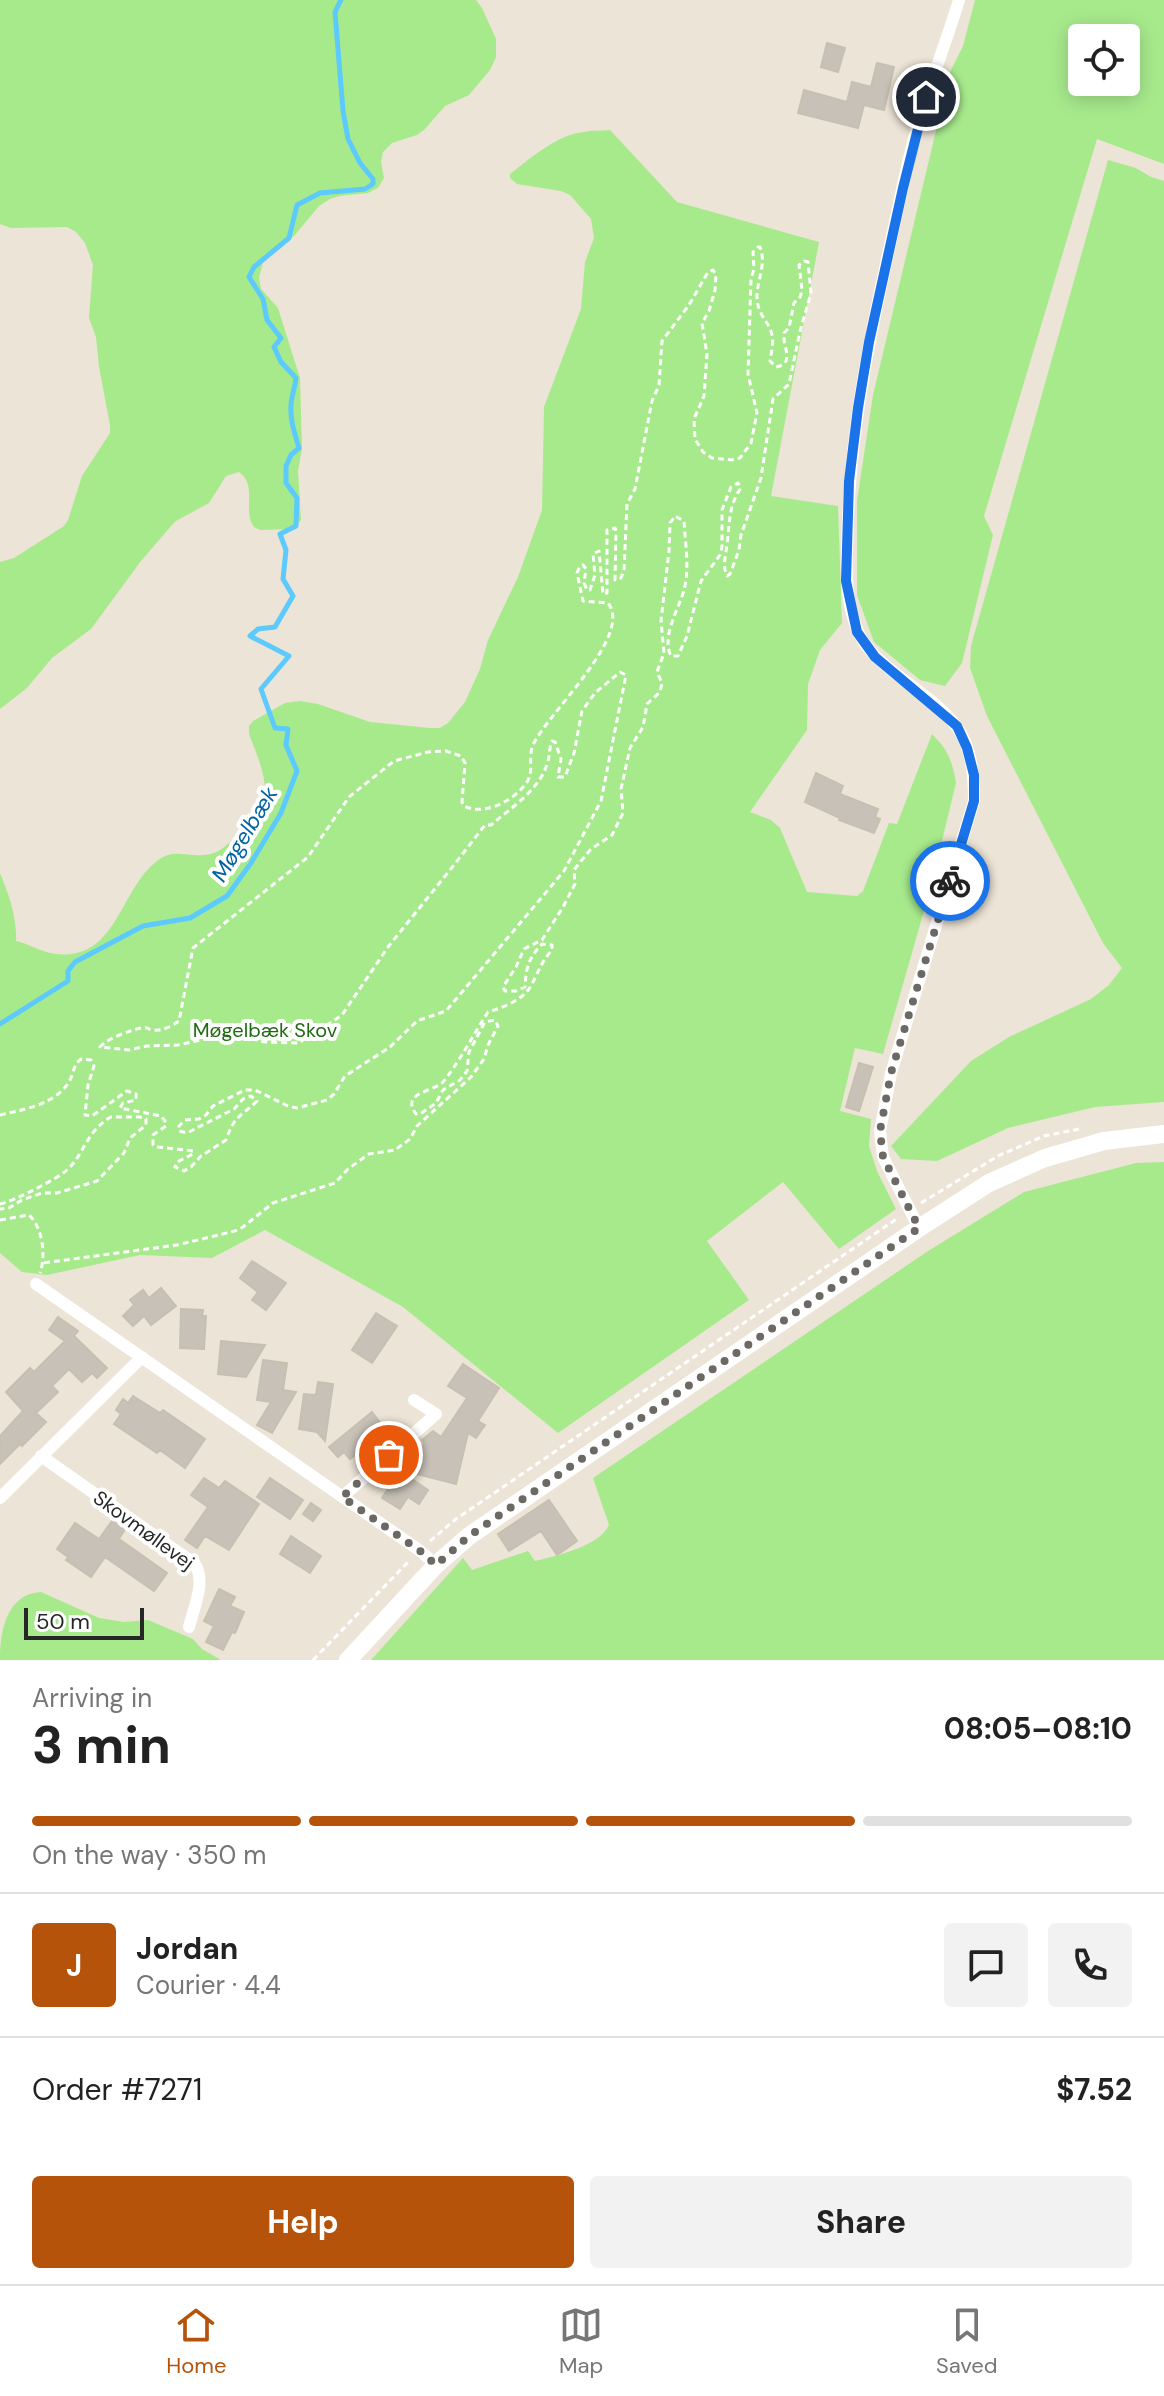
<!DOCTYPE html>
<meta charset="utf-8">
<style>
body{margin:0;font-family:"DM Sans",sans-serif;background:#f2f2f2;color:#222;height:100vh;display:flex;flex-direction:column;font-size:30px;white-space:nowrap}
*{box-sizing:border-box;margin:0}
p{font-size:26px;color:#767676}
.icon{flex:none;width:44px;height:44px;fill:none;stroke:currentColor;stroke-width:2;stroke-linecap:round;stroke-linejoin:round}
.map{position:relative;height:1660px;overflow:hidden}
.panel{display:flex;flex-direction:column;background:#fff;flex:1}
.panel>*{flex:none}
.fabs{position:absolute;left:1068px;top:24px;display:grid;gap:16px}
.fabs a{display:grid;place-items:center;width:72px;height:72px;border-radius:8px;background:#fff;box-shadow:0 4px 20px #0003;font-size:40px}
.scale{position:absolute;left:24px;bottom:20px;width:120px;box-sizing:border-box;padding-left:8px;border:4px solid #272727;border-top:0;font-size:22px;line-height:28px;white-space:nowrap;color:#272727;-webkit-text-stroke:6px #fff;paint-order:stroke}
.pin{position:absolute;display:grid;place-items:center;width:68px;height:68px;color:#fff;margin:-34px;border:4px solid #fff;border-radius:50%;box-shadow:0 2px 8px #0007}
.courier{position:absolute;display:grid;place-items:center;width:80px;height:80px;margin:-40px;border:6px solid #1a73e8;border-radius:50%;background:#fff;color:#222;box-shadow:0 2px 10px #0007}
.summary em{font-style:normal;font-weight:700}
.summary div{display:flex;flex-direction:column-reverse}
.summary{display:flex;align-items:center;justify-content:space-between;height:136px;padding:0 32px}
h1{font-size:52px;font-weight:700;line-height:60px}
.bar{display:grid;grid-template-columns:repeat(4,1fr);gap:12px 8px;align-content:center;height:96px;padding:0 32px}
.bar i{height:10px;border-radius:6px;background:#e0e0e0}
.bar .selected{background:#b45309}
.bar p{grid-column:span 4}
.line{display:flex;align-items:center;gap:20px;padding:0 32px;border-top:2px solid #e0e0e0}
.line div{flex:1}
.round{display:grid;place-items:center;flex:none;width:84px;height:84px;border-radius:8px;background:#f2f2f2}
.primary-button{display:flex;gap:16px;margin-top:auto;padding:16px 32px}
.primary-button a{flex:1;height:92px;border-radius:8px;background:#b45309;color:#fff;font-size:32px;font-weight:700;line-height:92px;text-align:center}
.primary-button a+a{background:#f2f2f2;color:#222}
.dock{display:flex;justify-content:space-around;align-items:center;height:112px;border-top:2px solid #e0e0e0;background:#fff;font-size:22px;color:#767676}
.dock a{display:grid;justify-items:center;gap:4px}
.dock .selected{color:#b45309}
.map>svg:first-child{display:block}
.green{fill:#a7ea8c;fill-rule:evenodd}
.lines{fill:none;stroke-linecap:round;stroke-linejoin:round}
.stream{stroke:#5ccafc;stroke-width:5}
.building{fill:#c7c1b7;stroke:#c7c0b0;stroke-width:2}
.path{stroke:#fff;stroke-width:3;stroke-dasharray:6 4;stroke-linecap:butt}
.minor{stroke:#fff;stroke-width:12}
.secondary{stroke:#fff;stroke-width:18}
.done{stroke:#6c6964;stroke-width:8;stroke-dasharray:0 14.4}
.route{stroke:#1a73e8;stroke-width:10}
.labels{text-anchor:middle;stroke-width:8;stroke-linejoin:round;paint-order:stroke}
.park-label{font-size:20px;fill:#1f6b11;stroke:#fff}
.street-label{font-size:20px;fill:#272727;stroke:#fff}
.water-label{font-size:22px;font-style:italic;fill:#0063a3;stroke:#fff}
</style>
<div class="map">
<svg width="1164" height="1660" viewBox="0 0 1164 1660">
<rect width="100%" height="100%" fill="#ece4d6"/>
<path class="green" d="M0,0H476L482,8L496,39V57L490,70L469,95L445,106L425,129L417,135L392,143L383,152L381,162L384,178L378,188L368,193L340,196L330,199L319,206L294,236L263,262L259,278L261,289L278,308L300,378L302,449L298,471L301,520L294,529L260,530L254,527C242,510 258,485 239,472L226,476L209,503L176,521L171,526L141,561L91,629L52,658L27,688L0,709V562L14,558L64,526L68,520L82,476L110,433V425L99,367L96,337L89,318L93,265L85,243L76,232L67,227L11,228L0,224Z
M975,0H1164V164L1097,139L984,516L993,535L962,663L945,686L920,680L874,642L857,595V501L873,395L950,72L963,46ZM1082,38H1126V82H1082Z
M610,130L677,202L819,242L771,496L838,506L842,623L820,650L808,684L807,730L750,812L771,820L780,828L807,892L857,896L863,891L889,823L897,824L932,734C948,750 952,760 956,783L930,890L883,1054L855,1048L840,1111L871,1119L869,1146L877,1171L896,1209L839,1249L783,1182L707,1241L749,1300L558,1433L403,1307L265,1230L212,1258L140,1255L47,1275L22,1272L0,1253V873C9,895 17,917 16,941C30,944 40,952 56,954C117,961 119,890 157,861C173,848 186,857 204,855C220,854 228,844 239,833C245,828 252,822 257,816C275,792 258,758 249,734V726L253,721L285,703L300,701L318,704L370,722L430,728H440L448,723L465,702L480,669L488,640L518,577L542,510L544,407L581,309L585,262L594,238L591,219L570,195L561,191L517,184L510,178V174C531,158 556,135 584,132C592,130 602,131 610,130Z
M1108,160L1136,168L1151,177L1164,181V1102L1095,1107L1008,1128L937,1161L901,1159L891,1146L971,1061L1009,1037L1091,999L1109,985L1122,968L1103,943L987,716L970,668L971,646Z
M1164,1162V1660H371L463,1558L472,1570L528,1551L535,1561C556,1556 600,1546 609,1525L593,1478L928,1251L1024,1192L1136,1163Z
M41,1592L99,1618L124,1622L148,1620L193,1639L202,1649L221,1660H0C0,1632 6,1594 41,1592Z"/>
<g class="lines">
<path class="stream" d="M0,1024L68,981V971L75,962L143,926L190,918L227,896L251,863L281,813L297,771L286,745L288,729L275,728L261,689L289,656L250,636L258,629L275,627L293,596L283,579L286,550L280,534L296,526L297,498L286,483V466L291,455L299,448C295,434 290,421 291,406C291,397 295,388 296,378L281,362L274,347L281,338L267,320L263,299L249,277L254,267L289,238L297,205L320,193L365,189L373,184V179L360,163L348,139L343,111L335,12L341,0"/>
</g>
<path class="building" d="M827,43L845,48L838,72L821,67Z
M877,63L894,67L884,110L864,105L858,128L798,113L804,90L847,102L852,82L871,87Z
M816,773L843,786L840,794L878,809L875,817L880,819L874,833L839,820L840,818L805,802Z
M859,1063L873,1067L859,1111L846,1107Z
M252,1261L286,1283L266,1310L252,1300L258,1292L240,1278Z
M161,1288L176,1306L151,1325L144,1316L133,1326L123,1316L134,1305L130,1300L143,1290L149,1298Z
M181,1309L203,1310L202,1316H206L204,1349L180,1348Z
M376,1313L397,1326L372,1363L352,1350Z
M58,1317L78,1331L74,1336L107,1368L97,1378L92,1373L82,1382L69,1369L52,1386L58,1392L36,1413L46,1422L22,1446L20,1444L0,1464V1436L23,1411L6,1392L30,1368L34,1372L65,1341L49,1330Z
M221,1341L265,1345L246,1377L218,1374Z
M263,1360L287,1363L283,1390L296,1392L272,1433L257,1425L271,1402L257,1400Z
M463,1364L499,1388L478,1421L485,1425L476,1438L468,1433L456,1484L417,1474L424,1443L422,1440L433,1431L441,1437L467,1398L448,1386Z
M318,1382L333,1384L325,1441L317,1432L299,1429L304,1394L316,1395Z
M133,1396L160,1413L163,1410L205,1439L185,1468L160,1450L157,1453L114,1424L121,1414L116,1410L123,1399L128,1403Z
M372,1412L386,1430L350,1459L344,1452L338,1457L329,1447Z
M400,1471L428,1490L419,1504L408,1497L400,1509L382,1498Z
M204,1478L219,1488L225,1481L259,1504L229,1550L205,1536L197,1548L185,1540L208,1507L191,1495Z
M270,1478L303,1500L290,1519L257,1497Z
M549,1500L577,1541L557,1555L541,1531L509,1551L498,1534Z
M311,1503L321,1510L313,1521L303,1514Z
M112,1521L125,1529L119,1539L167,1573L154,1591L105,1557L91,1577L66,1560L68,1557L57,1549L75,1523L99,1539Z
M291,1536L321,1556L310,1573L280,1554Z
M219,1589L235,1597L230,1606L244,1612L235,1633L232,1632L223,1650L206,1642L214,1626L204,1621Z"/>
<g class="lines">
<path class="path" d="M0,1115C25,1109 54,1105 69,1082C74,1073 73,1065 81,1059L91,1060L94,1066L88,1085L85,1115L92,1116L127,1091L136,1094V1100L123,1103L120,1108L161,1116L165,1121L166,1126L153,1135V1145L158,1147L193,1151V1154L177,1162L175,1167L184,1171L191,1167L201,1156L226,1140C235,1114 241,1117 257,1101L251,1096L243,1099L234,1109L187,1133L179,1131V1126L185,1120L199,1119L206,1115L213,1106L245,1090H255L288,1106L297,1108L327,1100L334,1094L345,1076L390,1047L417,1021L446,1011L564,871L601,801L626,675L620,672L595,693L582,711L574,753L565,777H558L561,759L555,742L552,741C549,748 550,754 548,761C541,789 512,807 491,825H485L454,865L388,947L342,1015L317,1032L298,1043L264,1042L233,1033L178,1045L147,1046L129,1050L100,1047C106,1039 131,1030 141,1028C152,1027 144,1029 154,1030C163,1031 172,1026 179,1021L193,948L308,857L349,797L394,761L428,752L446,751L461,756L465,763L462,802L464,806C483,816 511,802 524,786C536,773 527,759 533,745C547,714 634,635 608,603L583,601L577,573L580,566L583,565L586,569L584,583L587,590H590L595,575L593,554L599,551L603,594L607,593V530L615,528L616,531L615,580L621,578L624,570L627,504L635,489L652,401L659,385L662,341L689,305L708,272L713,270L716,275L715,290L709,311L702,323L707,354L704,396L694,419L695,439L703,452L712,458L732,460L740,458L751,443L757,413L748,374L751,279L754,269L753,252L758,247H760C768,267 753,286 758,305C760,316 770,324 772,335C774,343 771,353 770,361L776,367C796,363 782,347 784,333L789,328L794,303L800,297L802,290L799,265L804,261L808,262L811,293L800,331L789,384L773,399L761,478L741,535L739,550L730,574L727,576C722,565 726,556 727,544C730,524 728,506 741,488L738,483L731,487L722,510V547L720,555L701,581L687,636L678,656H671C661,636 679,609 684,590C690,568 685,543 684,521L675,516L670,523L669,551L661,621L664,653L657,672L662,683L660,692L647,704L643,727L630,748L621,789L623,813L612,835L591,849L577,866L574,870L575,884L563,907L542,940L524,949L516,967L503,987L505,991H516L525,987C526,968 528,959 542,944L552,945V950C540,964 540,969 532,984C524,1000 504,1007 488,1012C473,1035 460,1061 443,1082C434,1092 400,1092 416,1114H420L436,1103L443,1090L460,1080L467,1071L469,1052L485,1022L495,1020L498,1026L488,1045L484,1059L471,1077L417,1126L410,1139L395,1150L369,1154L348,1169L335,1183L273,1203L243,1227L235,1231L177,1245L43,1263
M921,1203L998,1156L1044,1136L1079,1129
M0,1204C14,1201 57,1179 67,1170C84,1155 86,1131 111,1117H140L146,1119V1125L130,1138L124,1153L97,1181L57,1193H42L22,1200L9,1208L0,1209
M0,1220L29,1215C43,1228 46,1256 40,1273
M430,1541L456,1519L898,1218
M313,1660L410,1560"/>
<path class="minor" d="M919,1228L883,1157L880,1131L891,1073L974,801C974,776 972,747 956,726C940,704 912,687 891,670C878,659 863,646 857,629C843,594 847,557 848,521C851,427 870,336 890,245C901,196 910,145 926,98C937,65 949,33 959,0
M36,1284L419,1550L436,1565
M41,1456L195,1564C206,1582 194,1607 189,1627
M342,1497L436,1414L414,1400
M0,1498L142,1357"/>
<path class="secondary" d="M348,1660L436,1565L469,1536L919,1228L989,1183L1045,1158L1104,1141L1164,1134"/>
</g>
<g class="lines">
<path class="done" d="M389,1455L342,1497L419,1550L436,1565L469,1536L919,1228L883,1157L880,1131L891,1073L950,881"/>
<path class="route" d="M926,97L903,188L869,342L858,408L849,481L846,581L857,632L875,657L957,726L967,748L974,775V801L950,881"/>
</g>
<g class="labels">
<g class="park-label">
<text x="265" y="1037">Møgelbæk Skov</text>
</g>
<g class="street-label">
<text transform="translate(144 1530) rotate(36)" y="7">Skovmøllevej</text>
</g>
<g class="water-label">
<text transform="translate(244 834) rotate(-59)" y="8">Møgelbæk</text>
</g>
</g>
</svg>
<div class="fabs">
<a><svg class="icon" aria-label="locate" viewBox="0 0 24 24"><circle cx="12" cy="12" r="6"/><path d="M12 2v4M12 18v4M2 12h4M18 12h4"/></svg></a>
</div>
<div class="scale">50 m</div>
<div class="pin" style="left:389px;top:1455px;background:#ea580c"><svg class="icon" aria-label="bag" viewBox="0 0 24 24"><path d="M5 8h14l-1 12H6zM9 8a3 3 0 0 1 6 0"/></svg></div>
<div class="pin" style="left:926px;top:97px;background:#1f2937"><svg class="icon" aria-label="home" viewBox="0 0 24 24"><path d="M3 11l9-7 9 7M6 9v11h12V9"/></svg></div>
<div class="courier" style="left:950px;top:881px"><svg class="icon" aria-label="bike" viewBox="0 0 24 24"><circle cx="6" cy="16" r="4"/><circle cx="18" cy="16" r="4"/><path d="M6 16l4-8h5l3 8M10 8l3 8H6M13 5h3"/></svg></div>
</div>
<section class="panel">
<div class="summary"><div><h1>3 min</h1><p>Arriving in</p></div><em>08:05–08:10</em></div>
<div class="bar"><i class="selected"></i><i class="selected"></i><i class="selected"></i><i></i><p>On the way · 350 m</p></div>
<div class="line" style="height:144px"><b class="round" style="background:#b45309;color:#fff">J</b><div><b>Jordan</b><p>Courier · 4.4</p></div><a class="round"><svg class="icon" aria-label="chat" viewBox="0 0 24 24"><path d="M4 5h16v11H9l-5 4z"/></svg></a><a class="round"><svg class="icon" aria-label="phone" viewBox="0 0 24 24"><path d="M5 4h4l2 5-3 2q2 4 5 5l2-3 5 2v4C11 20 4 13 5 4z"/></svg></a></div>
<div class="line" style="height:104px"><div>Order #7271</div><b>$7.52</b></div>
<div class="primary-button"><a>Help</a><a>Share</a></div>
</section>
<nav class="dock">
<a class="selected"><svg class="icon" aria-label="home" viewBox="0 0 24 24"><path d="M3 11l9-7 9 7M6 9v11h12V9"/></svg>Home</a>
<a><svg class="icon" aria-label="map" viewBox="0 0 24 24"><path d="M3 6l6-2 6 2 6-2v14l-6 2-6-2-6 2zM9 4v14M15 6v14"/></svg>Map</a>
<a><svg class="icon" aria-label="saved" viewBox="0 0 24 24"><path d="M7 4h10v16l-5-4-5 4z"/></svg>Saved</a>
</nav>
